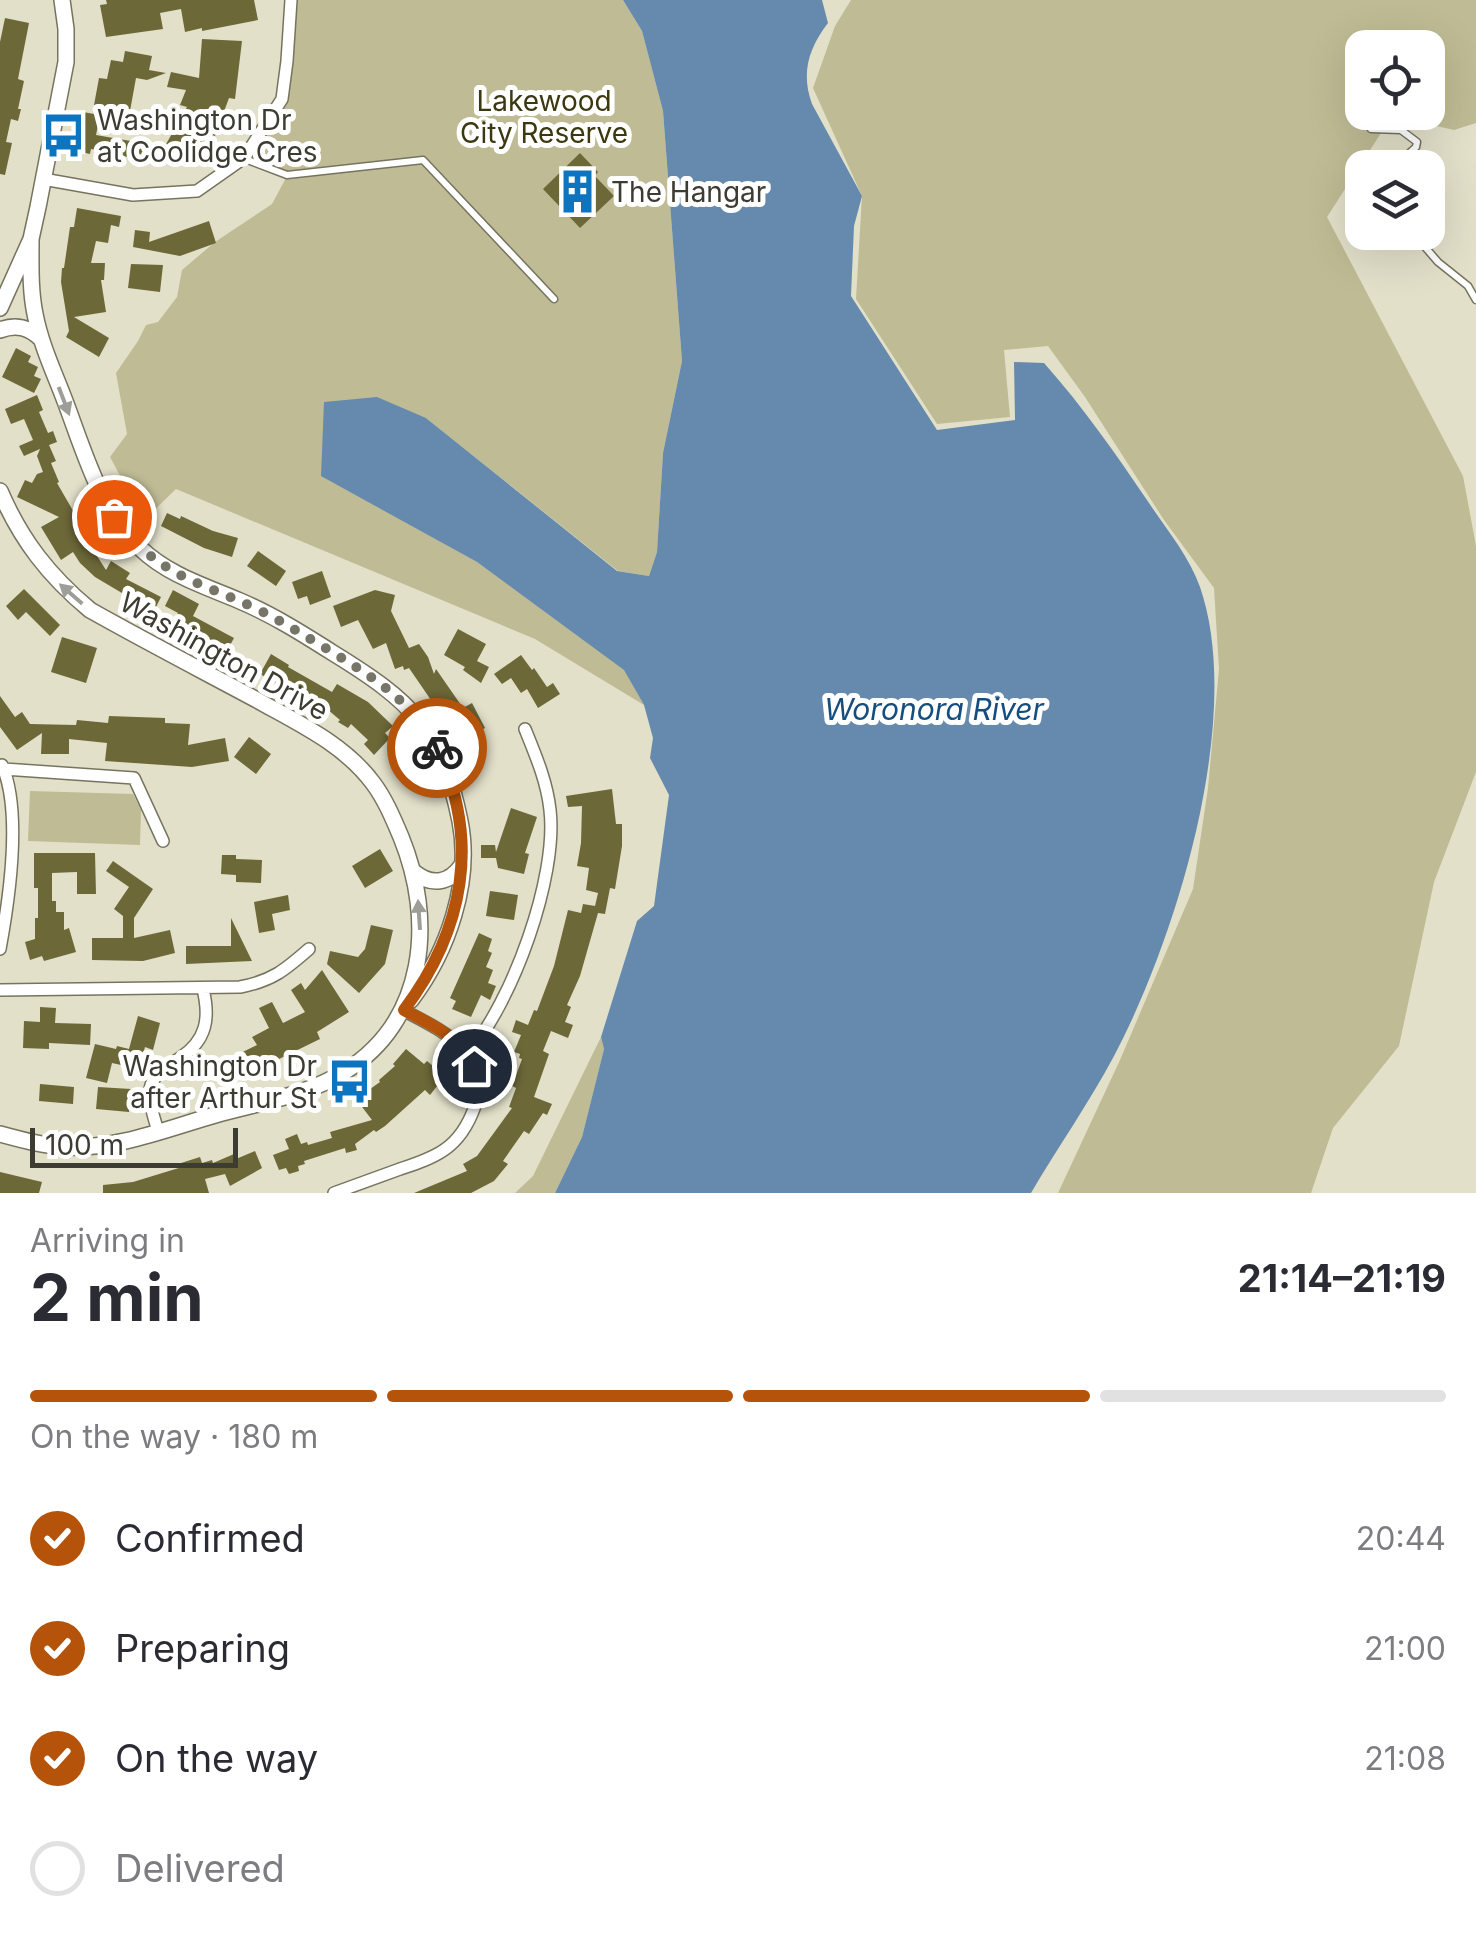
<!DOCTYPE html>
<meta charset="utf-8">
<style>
body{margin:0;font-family:Inter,sans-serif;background:#f7f7f7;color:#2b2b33;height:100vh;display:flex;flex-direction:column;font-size:38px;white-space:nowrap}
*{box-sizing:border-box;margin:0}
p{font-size:32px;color:#7c7c81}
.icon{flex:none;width:55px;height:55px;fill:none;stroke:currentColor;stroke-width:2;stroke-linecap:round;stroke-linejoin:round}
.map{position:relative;height:1193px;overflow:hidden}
.drawer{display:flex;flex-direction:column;background:#fff;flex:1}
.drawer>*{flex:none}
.controls{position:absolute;left:1345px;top:30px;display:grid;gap:20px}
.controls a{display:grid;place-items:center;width:100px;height:100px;border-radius:20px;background:#fff;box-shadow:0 10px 40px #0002;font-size:50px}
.scale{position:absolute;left:30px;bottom:25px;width:208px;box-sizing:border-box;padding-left:10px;border:5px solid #3d3c33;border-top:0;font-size:28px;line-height:35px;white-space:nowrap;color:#3d3c33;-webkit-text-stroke:8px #fff;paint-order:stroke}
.pin{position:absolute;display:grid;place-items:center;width:85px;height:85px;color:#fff;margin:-42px;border:5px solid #fff;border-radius:50%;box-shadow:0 2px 10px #0007}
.courier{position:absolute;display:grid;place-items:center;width:100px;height:100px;margin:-50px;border:8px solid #b45309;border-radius:50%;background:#fff;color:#222;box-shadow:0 2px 12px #0007}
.summary em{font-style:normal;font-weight:700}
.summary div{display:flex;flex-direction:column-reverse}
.summary{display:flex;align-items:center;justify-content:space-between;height:170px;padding:0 30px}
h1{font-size:65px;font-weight:700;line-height:75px}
.bar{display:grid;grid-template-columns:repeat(4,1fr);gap:15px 10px;align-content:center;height:120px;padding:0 30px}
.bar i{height:12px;border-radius:8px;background:#e1e1e2}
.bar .active{background:#b45309}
.bar p{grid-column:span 4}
ol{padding:0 30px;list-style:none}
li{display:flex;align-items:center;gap:30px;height:110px}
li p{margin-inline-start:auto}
li .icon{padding:10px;border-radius:50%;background:#b45309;color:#fff;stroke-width:4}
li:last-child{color:#7c7c81}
li i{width:55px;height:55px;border:5px solid #e1e1e2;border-radius:50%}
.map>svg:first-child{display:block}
.green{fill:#bfbb94;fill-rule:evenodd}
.water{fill:#658aae}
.building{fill:#6d6838}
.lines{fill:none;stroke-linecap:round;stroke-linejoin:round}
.lane-casing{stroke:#76745f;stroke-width:9}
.street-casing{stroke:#76745f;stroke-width:14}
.secondary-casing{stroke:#76745f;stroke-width:18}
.lane{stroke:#fff;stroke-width:6}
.street{stroke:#fff;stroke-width:11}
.secondary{stroke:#fff;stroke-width:15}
.oneway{fill:#9e9e99}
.done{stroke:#777568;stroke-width:10;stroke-dasharray:0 18}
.route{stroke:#b45309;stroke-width:12}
.labels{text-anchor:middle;stroke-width:10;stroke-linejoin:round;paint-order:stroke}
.park-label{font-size:28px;fill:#3c380f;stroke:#fff}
.poi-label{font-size:28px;fill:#3d3c33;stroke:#fff;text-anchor:start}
.street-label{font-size:28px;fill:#3d3c33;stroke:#fff}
.water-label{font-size:30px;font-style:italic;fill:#154e7e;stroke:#fff}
</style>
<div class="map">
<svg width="1476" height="1193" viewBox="0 0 1476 1193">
<rect width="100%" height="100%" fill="#e2e0c9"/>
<path class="green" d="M291,0H623L642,31L663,111L682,361L663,453L657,552L649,576L618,571L426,418L322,475L477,562L624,669L644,705L535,639L176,489L144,520L110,457L127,434L116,373L138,341L146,325L158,322L177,297L182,270L215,242L272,204L287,176L244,158L282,99Z
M851,0H1476V123L1454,130L1392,116L1327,217L1463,476L1476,546V772L1434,882L1399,1046L1333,1128L1311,1193H1058L1120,1060L1193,889L1208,788L1219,669L1214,588L1164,520L1085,397L1048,346L1004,350L1010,417L937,424L856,299L862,196L813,88L835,26ZM1362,48H1428V112H1362Z
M30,791L133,794L141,810L140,845L28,841Z
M601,1037L604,1049L582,1137L555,1193H515L533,1176Z"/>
<path class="water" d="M623,0H822L828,23C808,49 801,74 812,104L862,196L854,226L851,296L937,430L1015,420L1014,362L1044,363C1084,408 1115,453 1149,503C1167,530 1189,556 1200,587C1245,717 1176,939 1114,1056C1089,1103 1058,1147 1031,1193H555L582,1137L604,1049L601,1037L637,921L654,906L669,795L650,758L653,738L644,705L624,670L477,562L321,476L324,402L377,397L426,418L617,571L649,576L657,552L663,453L682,361L663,111L642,31Z"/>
<path class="building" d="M106,0H254L258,20L202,31V28L185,32L181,9L160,13L163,29L106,37L100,5L107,4Z
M5,18L29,23L18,79L24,81L18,109H21L18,121L11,119L6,142L12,143L5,175L0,174V42Z
M202,39L242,41L235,99L229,98L215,136L209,134L196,156L184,150L178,162L161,153L187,107L180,105L186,90L167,87L171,72L199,78Z
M125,51L152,56L149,70L166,73L147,80L136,78L130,111L94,105L99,78L107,79L111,60L123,62Z
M83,112L100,115L96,135L154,145L151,162L91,149L90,154L76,151Z
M580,153L598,172L595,176L614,196L580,228L543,189Z
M77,208L121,216L119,227L111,225L108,243L96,241L91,263H105L104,280H101L106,312L74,317L109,338L99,357L66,337L69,331L61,282L62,268H64L70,227H74Z
M209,221L216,243L180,256L133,247L135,230L150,232L149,242Z
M131,264L163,265L160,292L128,288Z
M16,348L31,356L28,362L38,367L34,376L41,379L34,393L2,377Z
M37,395L43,410L39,412L48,433L53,431L57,442L49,445L56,461L51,463L59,482L57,483L79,521L76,523L106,570L111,561L130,573L126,579L161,597L151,617L123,603L127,596L95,577L80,563L73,552L61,560L41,527L59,517L17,497L25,480L32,483L37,474L43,472L37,456L40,449L24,456L19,446L33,440L24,419L11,424L5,409Z
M167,513L180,519L181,516L213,531L238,538L232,557L204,548L161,526Z
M258,551L286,571L276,586L247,566Z
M322,571L331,597L310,605L307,596L298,599L292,582Z
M24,589L60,625L50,636L26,612L18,620L6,606Z
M173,590L199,604L193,616L234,638L227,651L174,620L178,613L165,606Z
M375,590L395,595L391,611L409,648L419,644L428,657L434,674L436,669L463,708L472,703L485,728L468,737L460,722L456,724L448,708L443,712L436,701L433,703L409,668L404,670L403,666L395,669L386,643L373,649L358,620L341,627L333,606Z
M458,629L486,644L477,661L489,667L481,683L463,670L465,667L444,655Z
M62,637L97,648L86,683L51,672Z
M271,654L289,665L288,667L332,692L337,684L368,702L393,726L385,733L390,738L374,755L364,744L368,740L351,724L348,728L338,722L340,720L327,709L328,706L308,694L303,703L288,695L290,691L260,674Z
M521,655L532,670L534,668L547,687L553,683L560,694L538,708L527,689L521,693L511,678L502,684L494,674Z
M0,696L15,717L22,712L30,724L76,725L77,720L108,723L109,716L165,718V723L190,724L188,745L225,738L229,761L192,767L105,761L107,743L69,739V754H41L42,733L17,750L0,727Z
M249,737L271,754L256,774L234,757Z
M612,789L616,824H622V846L615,889L610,888L605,914L598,913L580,976L567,1005L571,1007L565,1022L573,1025L568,1038L551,1031L543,1051L549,1054L534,1097L552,1104L547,1115L543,1113L529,1134L524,1131L503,1161L508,1164L494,1181L471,1193H414L467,1171L463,1164L477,1156L512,1108L509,1107L516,1088L512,1086L522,1059L519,1058L520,1054L514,1052L521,1035L512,1032L516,1020L528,1025L534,1010L537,1011L554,966L568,910L581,913L583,904L595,906L598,893L586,890L589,868L577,866L581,843L582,806L568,807L566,796Z
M511,808L537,817L525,853L529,854L524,874L498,868L496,858H481V845H495L496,852Z
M380,849L393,871L365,888L352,866Z
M34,853H95L96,894H77V872L52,873V901H56V912H64V930L69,928L76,952L44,961L42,956L30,960L25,942L35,939V918H38V888H34Z
M222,855H236V859L262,860L261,883L236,882V875L221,874Z
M113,861L153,889L134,918V938L170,930L175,953L143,961L92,960V938H123V916L114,909L129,887L106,871Z
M490,891L518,895L514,920L486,916Z
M288,895L290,910L272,914L275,930L259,933L254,902Z
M231,918L252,961L186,964V946H231Z
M371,925L393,930L385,964L359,993L327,964L330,951L358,957L365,949Z
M479,933L492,939L488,951L492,953L486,967L493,970L488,983L496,986L490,1000L481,995L471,1017L452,1009L456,1001L450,998Z
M322,970L349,1012L317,1032L320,1039L228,1084L218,1064L257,1045L252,1037L269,1028L259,1008L272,1002L283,1023L305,1012L291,990L301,983L305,990Z
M40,1007L56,1008L55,1023L91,1024L90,1045L49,1043V1049L23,1048L24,1021L40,1022Z
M138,1016L160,1023L153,1050L145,1047L140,1065L122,1060L121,1065L112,1063L107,1083L86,1078L95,1044L116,1049L117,1046L129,1049Z
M406,1049L424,1064L427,1061L445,1076L430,1095L425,1090L385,1126L376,1132L374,1130L355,1144L357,1150L346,1153L345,1148L304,1161L305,1164L298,1166L299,1171L289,1174L286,1168L279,1170L273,1155L289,1149L285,1139L297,1134L301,1144L307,1142L308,1145L332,1138L330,1132L372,1120L356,1099L380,1082L379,1080L395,1066L393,1064Z
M40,1084L74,1087L73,1104L39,1101Z
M98,1087L131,1089L129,1112L96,1109Z
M255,1151L262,1168L230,1186L225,1174L205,1179L209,1193H103V1185L133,1182L182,1167L181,1163L200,1157L202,1163L212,1160L213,1163L234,1154L236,1159Z
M0,1172L42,1182L39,1193H0Z"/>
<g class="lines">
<defs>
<path id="lane" d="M1371,129L1401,130L1417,142L1416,147L1393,168
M245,159L287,175L423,160L554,299
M1412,232L1438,262L1468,286L1476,300"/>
<path id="street" d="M43,179L133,195L197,191L244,158L282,99L287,61L291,0
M4,769L134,778L163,841
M0,949C9,900 22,811 2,765
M0,990L240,987C272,981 285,970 309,949
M468,1053C512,1003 558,877 550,810C547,782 536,756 525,729
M158,1132C155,1119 146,1098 151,1085C156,1072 169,1065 180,1058C207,1040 210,1018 203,989
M334,1193C356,1185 378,1177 400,1169C415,1164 431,1159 444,1150C459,1140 469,1123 475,1106C493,1053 441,1030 403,1010"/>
<path id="secondary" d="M31,239C31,264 30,290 35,314C41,345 54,372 65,401C84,451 100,510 140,548C168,575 205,586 240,601C273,615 303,634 333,653C411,701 441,728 460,821C472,882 448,951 411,1000
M0,308L31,239L38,207L66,62V29L62,0
M0,330C16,324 29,327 41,339
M0,491C21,540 49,576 90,610C145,641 201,670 257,700C298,723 344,744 373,783C385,799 393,818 401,837C435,920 427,1021 344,1072C306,1096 257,1103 215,1115C166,1129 118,1149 67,1147C44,1146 22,1140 0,1134
M414,872C431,886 449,884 462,865"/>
</defs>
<use href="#lane" class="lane-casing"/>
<use href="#street" class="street-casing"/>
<use href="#secondary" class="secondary-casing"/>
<use href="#lane" class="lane"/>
<use href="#street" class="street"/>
<use href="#secondary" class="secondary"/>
</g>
<defs><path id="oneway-solid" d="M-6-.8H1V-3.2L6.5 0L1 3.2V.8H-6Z" transform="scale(2.5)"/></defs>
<g class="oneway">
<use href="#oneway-solid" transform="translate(64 401) rotate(69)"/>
<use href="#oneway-solid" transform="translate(71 594) rotate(-139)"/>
<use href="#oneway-solid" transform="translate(419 915) rotate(-94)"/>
</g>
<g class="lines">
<path class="done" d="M114,517C156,574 194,580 255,608C278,619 300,633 322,646C368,674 411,699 437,748"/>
<path class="route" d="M437,748C481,840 464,930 404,1010C431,1025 460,1036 474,1066"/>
</g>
<defs>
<symbol id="bus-bare" viewBox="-9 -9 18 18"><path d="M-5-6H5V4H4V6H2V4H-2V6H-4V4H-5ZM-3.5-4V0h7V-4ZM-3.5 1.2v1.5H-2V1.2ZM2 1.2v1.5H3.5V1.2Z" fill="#0d74bf" stroke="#fff" stroke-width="2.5" paint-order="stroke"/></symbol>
<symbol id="building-bare" viewBox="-9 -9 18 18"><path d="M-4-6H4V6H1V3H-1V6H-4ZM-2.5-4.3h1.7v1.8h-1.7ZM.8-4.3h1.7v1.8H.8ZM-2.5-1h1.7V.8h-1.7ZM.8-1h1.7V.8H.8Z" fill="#0d74bf" stroke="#fff" stroke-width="2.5" paint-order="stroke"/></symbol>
</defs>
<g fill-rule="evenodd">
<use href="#bus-bare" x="32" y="104" width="63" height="63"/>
<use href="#building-bare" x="546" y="160" width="63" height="63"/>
<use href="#bus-bare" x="318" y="1050" width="63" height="63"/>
</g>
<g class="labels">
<g class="park-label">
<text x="544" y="111">Lakewood<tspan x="544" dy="32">City Reserve</tspan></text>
</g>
<g class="poi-label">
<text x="97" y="130">Washington Dr<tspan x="97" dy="32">at Coolidge Cres</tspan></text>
<text x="611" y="202">The Hangar</text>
<text x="317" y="1076" text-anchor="end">Washington Dr<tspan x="317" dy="32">after Arthur St</tspan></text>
</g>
<g class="street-label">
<text transform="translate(224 656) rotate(29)" y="10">Washington Drive</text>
</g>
<g class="water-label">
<text x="934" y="720">Woronora River</text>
</g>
</g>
</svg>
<div class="controls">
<a><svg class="icon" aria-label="locate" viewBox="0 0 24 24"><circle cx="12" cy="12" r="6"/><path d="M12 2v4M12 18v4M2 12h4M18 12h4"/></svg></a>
<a><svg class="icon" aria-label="layers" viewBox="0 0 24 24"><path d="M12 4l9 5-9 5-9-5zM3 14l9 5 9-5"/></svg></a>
</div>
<div class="scale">100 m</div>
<div class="pin" style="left:114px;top:517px;background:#ea580c"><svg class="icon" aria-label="bag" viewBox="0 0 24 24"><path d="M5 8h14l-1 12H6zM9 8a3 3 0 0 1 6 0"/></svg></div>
<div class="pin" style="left:474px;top:1066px;background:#1f2937"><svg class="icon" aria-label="home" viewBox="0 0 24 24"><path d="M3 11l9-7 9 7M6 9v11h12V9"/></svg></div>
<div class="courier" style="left:437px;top:748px"><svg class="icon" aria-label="bike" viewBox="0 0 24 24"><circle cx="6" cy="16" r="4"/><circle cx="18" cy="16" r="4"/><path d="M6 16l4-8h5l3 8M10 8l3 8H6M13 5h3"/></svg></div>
</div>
<section class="drawer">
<div class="summary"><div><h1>2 min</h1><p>Arriving in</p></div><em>21:14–21:19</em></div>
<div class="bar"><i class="active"></i><i class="active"></i><i class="active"></i><i></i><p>On the way · 180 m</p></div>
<ol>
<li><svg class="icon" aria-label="check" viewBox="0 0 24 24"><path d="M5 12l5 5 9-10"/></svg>Confirmed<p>20:44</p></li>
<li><svg class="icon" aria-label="check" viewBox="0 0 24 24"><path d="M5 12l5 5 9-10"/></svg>Preparing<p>21:00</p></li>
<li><svg class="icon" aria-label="check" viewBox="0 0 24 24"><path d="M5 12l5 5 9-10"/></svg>On the way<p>21:08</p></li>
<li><i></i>Delivered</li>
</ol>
</section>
